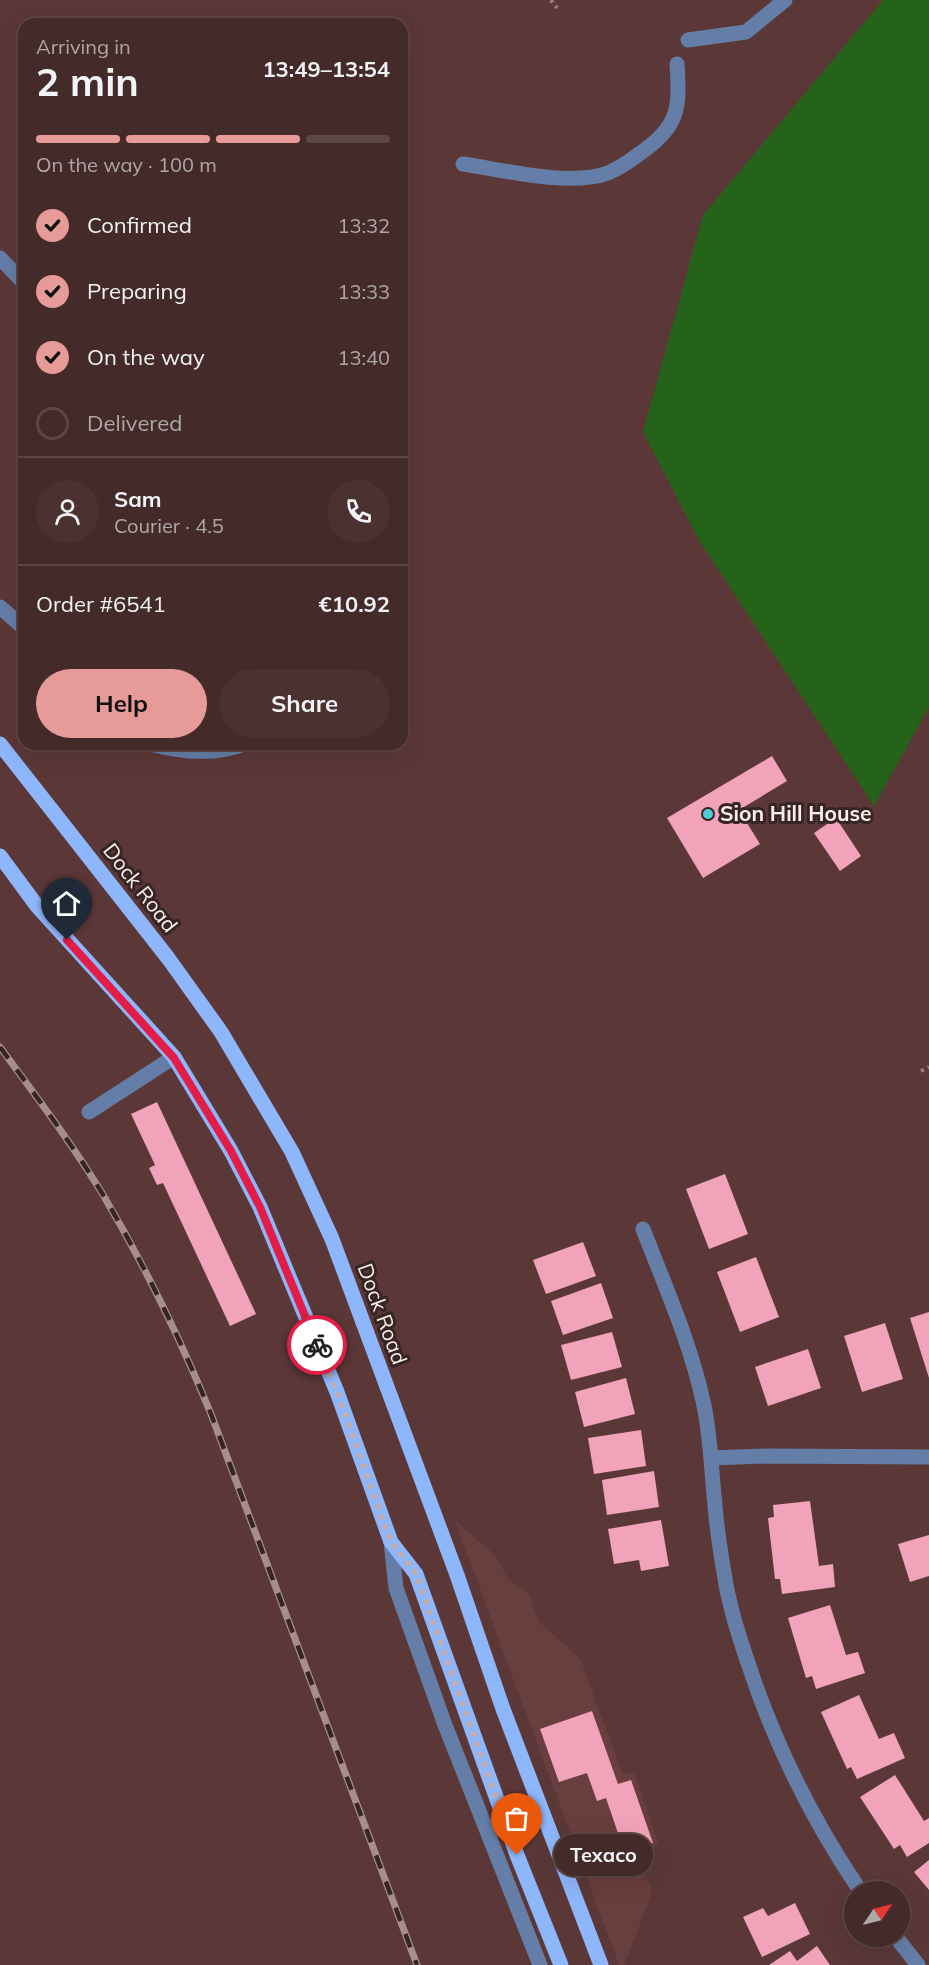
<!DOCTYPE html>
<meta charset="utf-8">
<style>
body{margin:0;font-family:Mulish,sans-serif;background:#4b3231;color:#f1f3f6;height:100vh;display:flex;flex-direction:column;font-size:22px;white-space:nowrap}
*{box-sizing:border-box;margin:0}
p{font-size:20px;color:#afa7a8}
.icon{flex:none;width:33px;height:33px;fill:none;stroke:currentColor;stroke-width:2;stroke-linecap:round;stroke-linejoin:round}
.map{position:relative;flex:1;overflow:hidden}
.details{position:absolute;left:18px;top:18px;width:390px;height:732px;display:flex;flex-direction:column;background:#442a29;border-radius:18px;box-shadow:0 6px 24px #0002,0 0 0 2px #5c4646}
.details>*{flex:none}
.needle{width:39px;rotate:55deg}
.fabs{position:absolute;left:844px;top:1881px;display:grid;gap:12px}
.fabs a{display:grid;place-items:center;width:66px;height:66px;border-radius:50%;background:#442a29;box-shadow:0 6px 24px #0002,0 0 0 2px #5c4646;font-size:30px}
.pin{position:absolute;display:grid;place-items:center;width:51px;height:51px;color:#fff;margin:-62px -26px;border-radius:50% 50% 50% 0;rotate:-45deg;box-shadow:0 0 6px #0007}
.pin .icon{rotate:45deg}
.courier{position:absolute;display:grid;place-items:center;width:60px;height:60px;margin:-30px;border:4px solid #e11d48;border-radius:50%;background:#fff;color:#222;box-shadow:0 2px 8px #0007}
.bubble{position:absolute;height:42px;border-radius:21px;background:#442a29;box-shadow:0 6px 24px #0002,0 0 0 2px #5c4646;font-size:20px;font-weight:700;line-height:42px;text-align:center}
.head em{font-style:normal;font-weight:700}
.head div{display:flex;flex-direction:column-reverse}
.head{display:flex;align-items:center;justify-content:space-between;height:102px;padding:0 18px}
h1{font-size:39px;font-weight:700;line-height:45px}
.bar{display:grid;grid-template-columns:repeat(4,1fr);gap:9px 6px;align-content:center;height:72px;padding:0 18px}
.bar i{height:8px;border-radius:4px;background:#5c4646}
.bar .on{background:#e69b98}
.bar p{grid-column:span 4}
.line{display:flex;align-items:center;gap:15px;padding:0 18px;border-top:2px solid #5c4646}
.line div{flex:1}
.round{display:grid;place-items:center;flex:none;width:63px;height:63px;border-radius:32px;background:#4b3231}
ol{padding:0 18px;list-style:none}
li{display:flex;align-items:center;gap:18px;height:66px}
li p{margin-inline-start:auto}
li .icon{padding:6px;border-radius:50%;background:#e69b98;color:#111;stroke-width:4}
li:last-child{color:#afa7a8}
li i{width:33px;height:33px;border:3px solid #5c4646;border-radius:50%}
.action{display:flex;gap:12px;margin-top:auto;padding:12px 18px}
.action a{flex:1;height:69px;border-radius:36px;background:#e69b98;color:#111;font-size:24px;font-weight:700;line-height:69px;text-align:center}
.action a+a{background:#4b3231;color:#f1f3f6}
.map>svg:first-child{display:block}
.built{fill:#693e3e}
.green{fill:#25631b}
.building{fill:#f1a3b9}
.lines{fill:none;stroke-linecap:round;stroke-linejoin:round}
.path{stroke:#9b807f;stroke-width:4;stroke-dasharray:3 4.5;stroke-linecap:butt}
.minor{stroke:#657ea8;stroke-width:15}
.major{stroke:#8eb6fb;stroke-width:15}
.rail-casing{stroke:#a78e8d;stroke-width:7}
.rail{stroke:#352524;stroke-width:4.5;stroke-dasharray:14;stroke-linecap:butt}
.done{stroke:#c4aead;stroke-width:6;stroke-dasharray:0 10.8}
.route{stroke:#e11d48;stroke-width:8}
.poi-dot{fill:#51ccd4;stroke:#352524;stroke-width:2}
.labels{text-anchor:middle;stroke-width:6;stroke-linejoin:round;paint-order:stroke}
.poi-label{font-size:21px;font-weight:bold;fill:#fceeed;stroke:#352524;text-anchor:start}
.street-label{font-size:21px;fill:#fceeed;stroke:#352524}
</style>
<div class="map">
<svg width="929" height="1965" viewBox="0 0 929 1965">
<rect width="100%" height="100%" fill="#5b3837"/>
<path class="built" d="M455,1521L495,1555L508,1579L529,1594L539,1622L580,1658L623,1775L634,1772L659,1845L639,1852L652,1893L624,1965H619Z"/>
<path class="green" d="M883,0H929V707L874,806L700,542L643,432L703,215Z"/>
<path class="building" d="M772,756L787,781L739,810L760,844L703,878L667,818Z
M836,818L861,856L840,871L814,833Z
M157,1102L256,1314L230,1326L163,1183L157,1185L149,1168L155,1165L131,1114Z
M725,1174L748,1234L709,1249L686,1189Z
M583,1242L596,1276L546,1294L533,1260Z
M756,1257L779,1317L740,1332L717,1272Z
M601,1283L613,1318L563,1335L551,1301Z
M929,1312V1378L910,1318Z
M885,1323L903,1379L862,1392L844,1336Z
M612,1332L622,1367L571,1380L561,1345Z
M808,1349L821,1388L768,1406L755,1367Z
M626,1378L635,1414L584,1427L575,1392Z
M641,1430L646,1466L594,1474L588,1438Z
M654,1471L659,1507L607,1515L602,1480Z
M810,1501L819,1566L833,1564L835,1587L782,1594L780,1579H775L768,1518L774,1517L773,1505Z
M661,1520L669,1566L641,1571L639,1560L614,1564L608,1529Z
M929,1535V1576L910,1582L898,1544Z
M830,1605L846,1655L858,1652L865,1673L816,1689L812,1676L806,1678L788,1618Z
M859,1695L879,1739L894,1733L905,1758L857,1779L851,1767L847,1769L821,1712Z
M592,1711L618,1784L631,1780L653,1843L635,1850L621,1842L606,1798L597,1801L587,1773L559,1782L540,1729Z
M895,1775L924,1821L929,1818V1843L907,1857L900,1845L894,1849L860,1797Z
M929,1860V1890L914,1872Z
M795,1903L810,1934L762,1957L743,1917L763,1908L768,1916Z
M817,1946L830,1965H769L790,1951L797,1961Z"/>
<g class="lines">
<path class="path" d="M551,0L557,8
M921,1071L929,1067"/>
<path class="minor" d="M688,40L746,32L785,0
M463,164C504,170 570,187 608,173C619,168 630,161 639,154C679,127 680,109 677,64
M0,258L24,283
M0,607L24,628
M150,744C181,752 214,756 244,744
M89,1112L174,1057
M643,1229C665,1286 690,1342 703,1401C711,1435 711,1470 715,1505C717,1533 722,1562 727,1590C732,1614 739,1637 747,1660C774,1743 812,1820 861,1892
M711,1458L767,1456L929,1457
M391,1542L396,1588L445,1725L540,1965
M895,1936L918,1965"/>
<path class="major" d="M0,744L168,958L221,1032L292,1152L332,1239L457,1575L503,1709L601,1965
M0,856L37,906L174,1057L231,1151L260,1207L337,1392L391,1542L416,1574L517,1855L561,1965"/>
<defs>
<path id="rail" d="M0,1047C35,1095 71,1142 102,1193C144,1264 180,1338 211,1414L417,1965"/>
</defs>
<use href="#rail" class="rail-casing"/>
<use href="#rail" class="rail"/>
</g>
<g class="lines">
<path class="done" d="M317,1345L337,1392L391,1542L416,1574L517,1855"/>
<path class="route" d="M67,940L174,1058L231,1151L260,1207L317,1345"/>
</g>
<circle class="poi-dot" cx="708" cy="814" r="6"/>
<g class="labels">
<g class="poi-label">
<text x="720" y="821">Sion Hill House</text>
</g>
<g class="street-label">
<text transform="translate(140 888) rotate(52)" y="7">Dock Road</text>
<text transform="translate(382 1314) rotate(70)" y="7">Dock Road</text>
</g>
</g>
</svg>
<div class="fabs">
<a><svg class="needle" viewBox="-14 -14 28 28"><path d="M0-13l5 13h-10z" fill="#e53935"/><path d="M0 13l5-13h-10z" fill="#afa7a8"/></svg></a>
</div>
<div class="pin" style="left:517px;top:1855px;background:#ea580c"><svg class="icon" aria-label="bag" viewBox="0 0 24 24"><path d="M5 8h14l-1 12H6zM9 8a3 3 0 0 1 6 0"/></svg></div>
<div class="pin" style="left:67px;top:940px;background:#1f2937"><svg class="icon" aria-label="home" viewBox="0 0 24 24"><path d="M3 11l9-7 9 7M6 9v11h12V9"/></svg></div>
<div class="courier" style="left:317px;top:1345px"><svg class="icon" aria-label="bike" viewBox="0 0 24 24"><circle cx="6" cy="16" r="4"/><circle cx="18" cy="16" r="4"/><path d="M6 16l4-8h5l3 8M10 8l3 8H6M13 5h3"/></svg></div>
<div class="bubble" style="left:554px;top:1834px;width:99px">Texaco</div>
<section class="details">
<div class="head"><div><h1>2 min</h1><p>Arriving in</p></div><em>13:49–13:54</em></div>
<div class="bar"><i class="on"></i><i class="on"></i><i class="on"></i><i></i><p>On the way · 100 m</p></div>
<ol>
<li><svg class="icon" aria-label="check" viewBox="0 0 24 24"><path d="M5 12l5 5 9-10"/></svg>Confirmed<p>13:32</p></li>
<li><svg class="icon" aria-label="check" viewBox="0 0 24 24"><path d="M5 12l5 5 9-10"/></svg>Preparing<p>13:33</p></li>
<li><svg class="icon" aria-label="check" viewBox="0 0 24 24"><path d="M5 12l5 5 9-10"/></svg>On the way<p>13:40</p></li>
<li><i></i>Delivered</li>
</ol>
<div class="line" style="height:108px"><a class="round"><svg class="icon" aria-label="person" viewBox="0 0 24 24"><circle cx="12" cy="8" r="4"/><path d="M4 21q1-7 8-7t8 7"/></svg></a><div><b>Sam</b><p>Courier · 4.5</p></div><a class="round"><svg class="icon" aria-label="phone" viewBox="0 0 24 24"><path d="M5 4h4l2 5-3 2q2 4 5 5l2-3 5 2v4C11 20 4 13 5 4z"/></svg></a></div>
<div class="line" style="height:78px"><div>Order #6541</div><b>€10.92</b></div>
<div class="action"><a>Help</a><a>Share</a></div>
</section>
</div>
